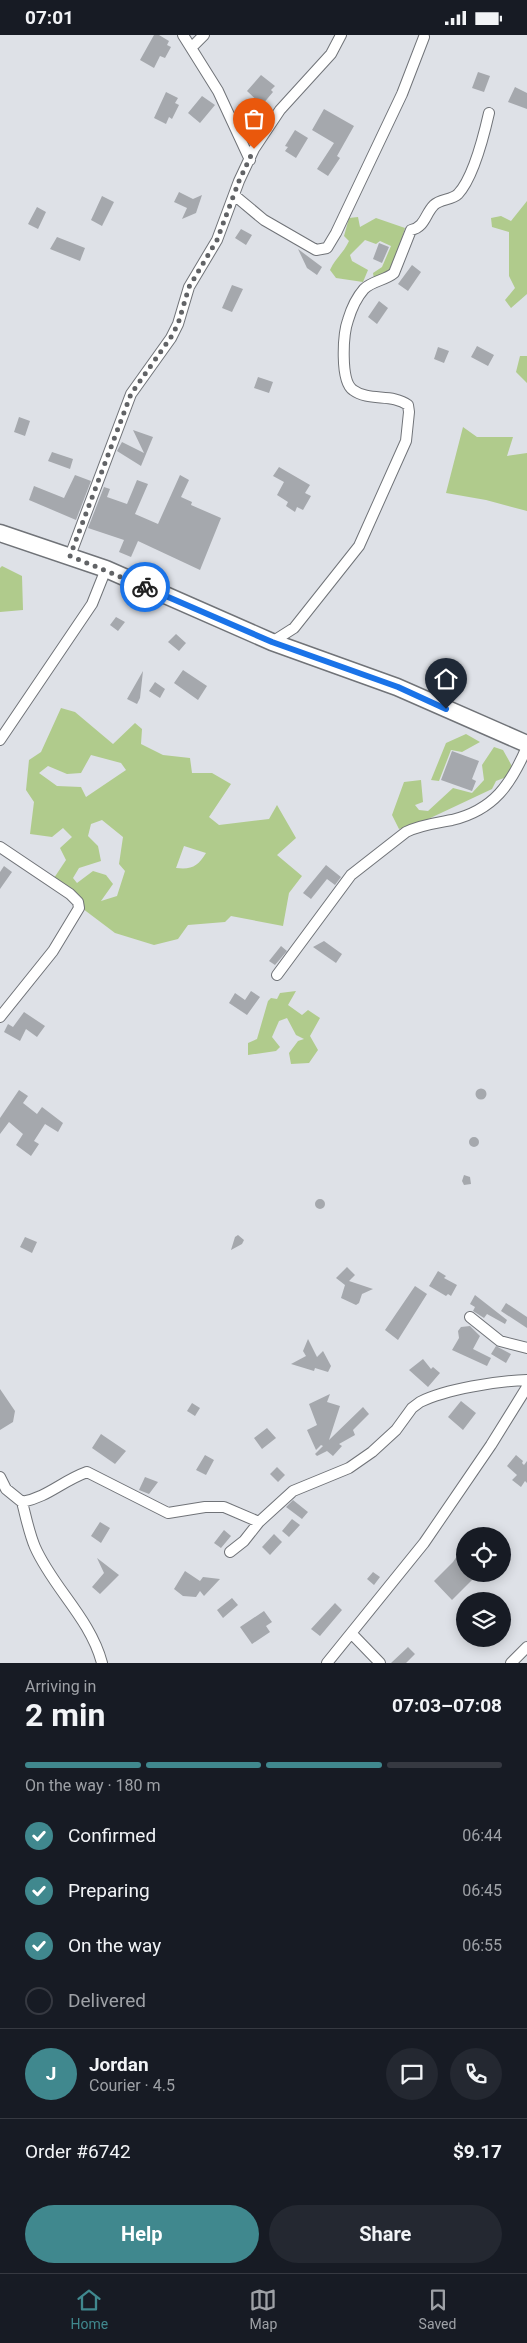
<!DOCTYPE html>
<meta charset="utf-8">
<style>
body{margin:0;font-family:Roboto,sans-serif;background:#242831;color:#f1f3f6;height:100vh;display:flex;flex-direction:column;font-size:19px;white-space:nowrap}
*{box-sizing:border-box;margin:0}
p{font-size:16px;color:#9ea1a6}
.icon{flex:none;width:28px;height:28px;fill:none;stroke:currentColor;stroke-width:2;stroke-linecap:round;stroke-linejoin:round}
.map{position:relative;height:1628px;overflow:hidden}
.side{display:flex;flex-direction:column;background:#171b24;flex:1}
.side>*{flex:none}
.tools{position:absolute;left:456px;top:1492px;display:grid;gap:10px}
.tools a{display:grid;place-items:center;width:55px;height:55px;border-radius:50%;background:#171b24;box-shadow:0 2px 12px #0003;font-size:25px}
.pin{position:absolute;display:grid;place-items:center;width:42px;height:42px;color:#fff;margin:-51px -21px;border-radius:50% 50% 50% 0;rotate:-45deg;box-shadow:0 0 5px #0007}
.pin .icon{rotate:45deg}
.courier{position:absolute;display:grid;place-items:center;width:50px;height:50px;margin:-25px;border:4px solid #1a73e8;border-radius:50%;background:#fff;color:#222;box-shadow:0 1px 6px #0007}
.summary em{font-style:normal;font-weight:700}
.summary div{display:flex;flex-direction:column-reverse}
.summary{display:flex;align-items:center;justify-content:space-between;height:85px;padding:0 25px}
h1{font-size:32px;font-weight:700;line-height:38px}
.bar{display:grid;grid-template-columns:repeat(4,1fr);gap:8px 5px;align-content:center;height:60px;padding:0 25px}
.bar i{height:6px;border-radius:4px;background:#363941}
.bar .on{background:#40888e}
.bar p{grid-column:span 4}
.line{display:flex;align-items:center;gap:12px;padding:0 25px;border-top:1px solid #363941}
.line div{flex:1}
.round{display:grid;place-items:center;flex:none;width:52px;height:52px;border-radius:26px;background:#242831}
ol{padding:0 25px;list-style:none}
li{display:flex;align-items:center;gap:15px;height:55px}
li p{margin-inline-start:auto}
li .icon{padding:5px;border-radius:50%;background:#40888e;color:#fff;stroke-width:4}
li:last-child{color:#9ea1a6}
li i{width:28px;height:28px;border:2px solid #363941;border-radius:50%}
.primary-button{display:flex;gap:10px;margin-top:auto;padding:10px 25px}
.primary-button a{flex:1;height:58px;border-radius:30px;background:#40888e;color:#fff;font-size:20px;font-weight:700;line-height:58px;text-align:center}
.primary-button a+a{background:#242831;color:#f1f3f6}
.status{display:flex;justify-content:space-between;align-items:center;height:35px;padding:0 25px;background:#171b24;direction:ltr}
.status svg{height:14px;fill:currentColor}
.tab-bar{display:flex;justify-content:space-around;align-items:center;height:70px;border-top:1px solid #363941;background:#171b24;font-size:14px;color:#9ea1a6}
.tab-bar a{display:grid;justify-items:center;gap:2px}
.tab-bar .on{color:#40888e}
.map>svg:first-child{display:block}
.green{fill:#b0cb8c;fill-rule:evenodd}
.building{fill:#a5a8ad}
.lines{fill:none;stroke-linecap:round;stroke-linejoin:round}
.street-casing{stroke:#707378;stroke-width:12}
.primary-casing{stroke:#707378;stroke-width:19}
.street{stroke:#fff;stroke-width:10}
.primary{stroke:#fff;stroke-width:16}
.done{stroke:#616366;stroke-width:5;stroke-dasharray:0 9}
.route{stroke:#1a73e8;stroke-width:6}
</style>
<div class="status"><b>07:01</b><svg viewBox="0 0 49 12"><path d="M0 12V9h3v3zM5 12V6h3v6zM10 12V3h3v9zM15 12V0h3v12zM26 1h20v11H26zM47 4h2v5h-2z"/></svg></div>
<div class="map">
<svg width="527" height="1628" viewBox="0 0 527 1628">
<rect width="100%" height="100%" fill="#dee1e7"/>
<path class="green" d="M527,166V259L511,273L505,265L515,253L509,241V197L492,192L491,183L501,181L511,186Z
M358,182L360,192L376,183L405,193L391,238L374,244L373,238L382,232L391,211L380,206L376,209L365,205L350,220L352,226L368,235L363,247L336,243L330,235C336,222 343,219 349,206L344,201L349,183Z
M520,321H527V348L516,337Z
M463,392L477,402H513L507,421L527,418V476L486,465L446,458Z
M2,531L22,541L23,575L0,577V533Z
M61,673L75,677L113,709L135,688L142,694L141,709L163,720L190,723L192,738H212L231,749L209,782L219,790L269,784L277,770L296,803L277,820L302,841L289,858L283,891L231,881L225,887L188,890L178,904L154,910L115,898L50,849L66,825L60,813L72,802L63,793L52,802L30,799L34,767L26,755L29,725L41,717ZM91,720L121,728L126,735L86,762L81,752L57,751L39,738L48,731L67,739L81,738ZM102,785L123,802L119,829L125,836L117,861L101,866L113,849L106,840L93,836L77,848L73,843L79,833L101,826L98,811L88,801L91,789ZM184,811L206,818C198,831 192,835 176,833Z
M466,699L480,707L462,717L451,715L439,746L431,745L446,708Z
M494,712L503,715L513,733L509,741L496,746L492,754L424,786L399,794L392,780L404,747L421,745L423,767L415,770L419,775L428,776L453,753L472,758L484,745L482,730Z
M296,956L288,970L302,980L308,975L320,983L310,1001L318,1015L309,1028L291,1029L289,1018L298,1006L304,1004L296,1000L287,983L279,986L272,1002L280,1012L276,1016L248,1020V1008L257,1004L268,966L271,963L277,964L280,958Z"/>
<path class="building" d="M154,0H159L169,6L167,10L171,12L165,23L160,21L154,33L140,25Z
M478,37L490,41L484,57L472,53Z
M261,40L275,51L271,55L273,57L262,70L247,56Z
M515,52L527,58V74L508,67Z
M166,57L178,63L175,68L179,70L172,84L169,82L166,89L154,83Z
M202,61L215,70L200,88L188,78Z
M324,74L354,91L337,121L340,123L328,141L317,134L334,108L312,95Z
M295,95L308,103L296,123L285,116L288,112L285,111Z
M179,157L193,164L202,160L196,178L182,184L187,173L174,167Z
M102,161L114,167L102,191L91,185Z
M37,172L46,177L38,194L28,189Z
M241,194L252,200L246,210L235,203Z
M57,202L85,213L80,226L50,214Z
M379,208L389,212L382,228L373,224Z
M298,214L322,232L317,240L307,233Z
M412,230L421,237L408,256L398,249Z
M232,250L243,254L232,277L222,273Z
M379,266L388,273L377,289L368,282Z
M477,311L494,320L488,331L471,322Z
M438,312L449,316L444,328L434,324Z
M258,342L273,347L269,358L254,353Z
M19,382L30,386L25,401L14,397Z
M133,395L153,402L141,431L117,416L122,407L144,418Z
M52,417L73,424L70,434L48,426Z
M279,432L310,450L305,458L311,461L303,475L297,472L295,477L286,471L288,467L277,460L284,447L273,441Z
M75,440L91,446L76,485L29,465L34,451L64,463Z
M180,440L189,445L181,462L192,467L191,470L221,483L200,535L138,506L131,522L119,517L124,505L88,493L104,452L110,454L107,462L127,469L137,445L148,449L135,479L158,489Z
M116,582L125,587L118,596L110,590Z
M176,599L186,608L179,616L168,607Z
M183,635L207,651L198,665L174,648Z
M143,636L140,663L137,669L127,664Z
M155,647L165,654L160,663L149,656Z
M452,716L479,726L472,744L476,746L472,756L441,745Z
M326,830L341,842L335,850L327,844L311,864L303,858Z
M4,831L12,837L0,854V837Z
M324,906L342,919L336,928L313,912Z
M281,911L287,916L275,930L269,926Z
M251,956L260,962L247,980L229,968L235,958L245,965Z
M24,977L45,991L37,1002L26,994L20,1006L4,997L8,989L13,992Z
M475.5 1059a5.5 5.5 0 1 1 11 0a5.5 5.5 0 1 1-11 0Z
M19,1055L28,1061L23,1068L37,1079L42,1072L63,1088L58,1097L45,1089L34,1106L39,1109L31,1121L16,1110L23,1099L9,1087L0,1099V1083Z
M469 1107a5 5 0 1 1 10 0a5 5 0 1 1-10 0Z
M464,1140L470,1142L471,1149L464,1150L462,1146Z
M315 1169a5 5 0 1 1 10 0a5 5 0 1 1-10 0Z
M238,1200L244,1205L242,1209L231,1215L235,1202Z
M25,1202L37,1207L32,1218L20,1212Z
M347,1232L355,1240L349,1246L373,1254L362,1259L359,1268L356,1270L341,1263L345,1250L336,1243Z
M438,1236L446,1241L444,1243L457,1250L451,1261L448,1259L446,1261L429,1251Z
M415,1251L427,1259L398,1305L385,1295Z
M475,1260L507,1285L505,1289L487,1279L484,1283L473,1276L475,1272L470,1269Z
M506,1268L527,1282V1293L501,1276Z
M470,1291L480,1301L473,1314L491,1323L487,1331L452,1315L459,1303L458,1296L461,1292Z
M308,1304L317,1322L323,1316L331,1331L328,1337L315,1333L314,1336L291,1329L306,1321L303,1316Z
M496,1311L511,1319L506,1328L491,1319Z
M423,1324L431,1334L433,1332L440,1338L428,1352L409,1335Z
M0,1354L15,1376L13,1387L0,1395Z
M330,1359L327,1367L340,1371L329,1405L363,1372L369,1379L353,1395L355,1400L339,1409L342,1411L333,1421L327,1416L317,1421L315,1419L323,1411L321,1410L316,1415L307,1395L317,1390L309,1369Z
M461,1366L476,1378L463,1395L448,1382Z
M192,1368L200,1373L195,1381L187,1376Z
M267,1393L276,1403L262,1414L254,1403Z
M101,1399L126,1416L115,1429L92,1413Z
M205,1420L214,1425L206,1440L196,1435Z
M516,1420L523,1426L522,1428L524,1430L527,1426V1448L525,1446L521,1452L512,1445L517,1440L507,1431Z
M277,1432L285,1440L278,1447L270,1439Z
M145,1442L158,1447L149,1459L139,1455Z
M293,1465L308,1477L302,1484L286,1472Z
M292,1484L300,1490L289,1502L282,1496Z
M100,1487L110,1493L101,1508L91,1501Z
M224,1495L231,1501L221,1513L214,1508Z
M274,1499L282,1507L270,1520L262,1512Z
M465,1520V1539H478L452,1565L434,1546L453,1527L457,1521Z
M97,1523L119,1540L100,1559L92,1552L104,1538Z
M185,1536L200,1546L203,1542L220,1544L204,1561L200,1556L196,1562L183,1561L174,1554Z
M373,1537L380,1542L374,1550L367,1544Z
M232,1563L238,1570L223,1583L217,1575Z
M335,1568L342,1575L320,1601L311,1594Z
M264,1576L272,1587L266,1591L270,1597L252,1609L240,1592Z
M408,1612L415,1619L406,1628H391Z"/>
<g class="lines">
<defs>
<path id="street" d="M183,0L218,56L250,125
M192,12L204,0
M234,160L264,185L316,215L327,213L336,198L402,59L424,2
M70,521L131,359L171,303L178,289L189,252L217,205L239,146L254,114L280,75L331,19L341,0
M272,607L294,593L359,511L406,406L409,377L408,370C392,358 369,367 353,355C340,346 343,299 348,285C351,275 357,262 364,254C372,246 386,245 394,238L411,195C425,192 425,179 434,170C440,164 452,165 458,159C474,142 484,100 489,78
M0,705L92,569L106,534
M0,812L70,859L78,867L79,873L53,916L0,982
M277,940L351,840L406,797C420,790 436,788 452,785C494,775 511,749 527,712
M470,1282L500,1306L527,1313
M0,1442L6,1454L22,1467C48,1462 62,1446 87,1437L168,1478L205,1472H224L259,1487
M22,1467C26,1482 29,1498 35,1512C53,1553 90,1583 102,1628
M230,1517L244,1506L259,1487L293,1456L349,1433L372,1417L396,1395L412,1373L420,1367C446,1354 497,1346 527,1345
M352,1599L380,1628
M327,1628L424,1508L491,1410L527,1352
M511,1628L527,1612"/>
<path id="primary" d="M0,498L106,534L272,607L397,652L527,709"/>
</defs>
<use href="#street" class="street-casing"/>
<use href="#primary" class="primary-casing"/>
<use href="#street" class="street"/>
<use href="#primary" class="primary"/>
</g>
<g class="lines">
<path class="done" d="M145,552L70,521L131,359L171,302L178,289L189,252L217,205L239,146L254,114"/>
<path class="route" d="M145,552L272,607L398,652L446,674"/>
</g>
</svg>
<div class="tools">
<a><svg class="icon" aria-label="locate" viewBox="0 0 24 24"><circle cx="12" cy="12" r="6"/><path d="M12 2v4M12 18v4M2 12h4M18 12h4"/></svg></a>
<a><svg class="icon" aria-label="layers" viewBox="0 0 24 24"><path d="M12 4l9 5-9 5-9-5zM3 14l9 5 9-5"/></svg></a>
</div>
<div class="pin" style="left:254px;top:114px;background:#ea580c"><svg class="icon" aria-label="bag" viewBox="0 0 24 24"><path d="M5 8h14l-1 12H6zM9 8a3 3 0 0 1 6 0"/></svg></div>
<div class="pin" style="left:446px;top:674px;background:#1f2937"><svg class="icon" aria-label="home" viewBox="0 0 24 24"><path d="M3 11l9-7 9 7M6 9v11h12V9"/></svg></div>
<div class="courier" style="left:145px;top:552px"><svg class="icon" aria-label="bike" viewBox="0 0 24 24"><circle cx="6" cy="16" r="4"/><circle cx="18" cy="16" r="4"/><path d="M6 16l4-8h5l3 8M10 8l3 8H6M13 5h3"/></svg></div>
</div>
<section class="side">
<div class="summary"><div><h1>2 min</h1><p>Arriving in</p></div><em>07:03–07:08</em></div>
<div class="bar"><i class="on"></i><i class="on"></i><i class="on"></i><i></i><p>On the way · 180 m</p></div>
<ol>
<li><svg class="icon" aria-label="check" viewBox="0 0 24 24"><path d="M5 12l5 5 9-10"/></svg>Confirmed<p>06:44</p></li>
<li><svg class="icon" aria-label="check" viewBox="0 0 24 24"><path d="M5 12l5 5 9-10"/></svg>Preparing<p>06:45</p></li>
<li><svg class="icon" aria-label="check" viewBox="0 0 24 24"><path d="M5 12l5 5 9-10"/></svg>On the way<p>06:55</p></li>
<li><i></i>Delivered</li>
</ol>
<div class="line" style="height:90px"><b class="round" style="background:#40888e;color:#fff">J</b><div><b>Jordan</b><p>Courier · 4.5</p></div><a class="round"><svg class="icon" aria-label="chat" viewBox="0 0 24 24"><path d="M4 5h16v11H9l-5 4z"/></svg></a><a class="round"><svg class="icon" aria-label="phone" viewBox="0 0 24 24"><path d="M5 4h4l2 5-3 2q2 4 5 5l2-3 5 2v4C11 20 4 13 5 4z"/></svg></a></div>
<div class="line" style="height:65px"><div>Order #6742</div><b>$9.17</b></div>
<div class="primary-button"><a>Help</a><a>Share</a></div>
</section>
<nav class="tab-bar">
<a class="on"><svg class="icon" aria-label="home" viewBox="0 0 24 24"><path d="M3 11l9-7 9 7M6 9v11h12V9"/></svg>Home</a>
<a><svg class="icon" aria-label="map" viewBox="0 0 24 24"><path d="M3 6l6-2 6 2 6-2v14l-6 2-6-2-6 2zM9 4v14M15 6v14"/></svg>Map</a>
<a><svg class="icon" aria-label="saved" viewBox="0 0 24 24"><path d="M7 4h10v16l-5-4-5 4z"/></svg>Saved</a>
</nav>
